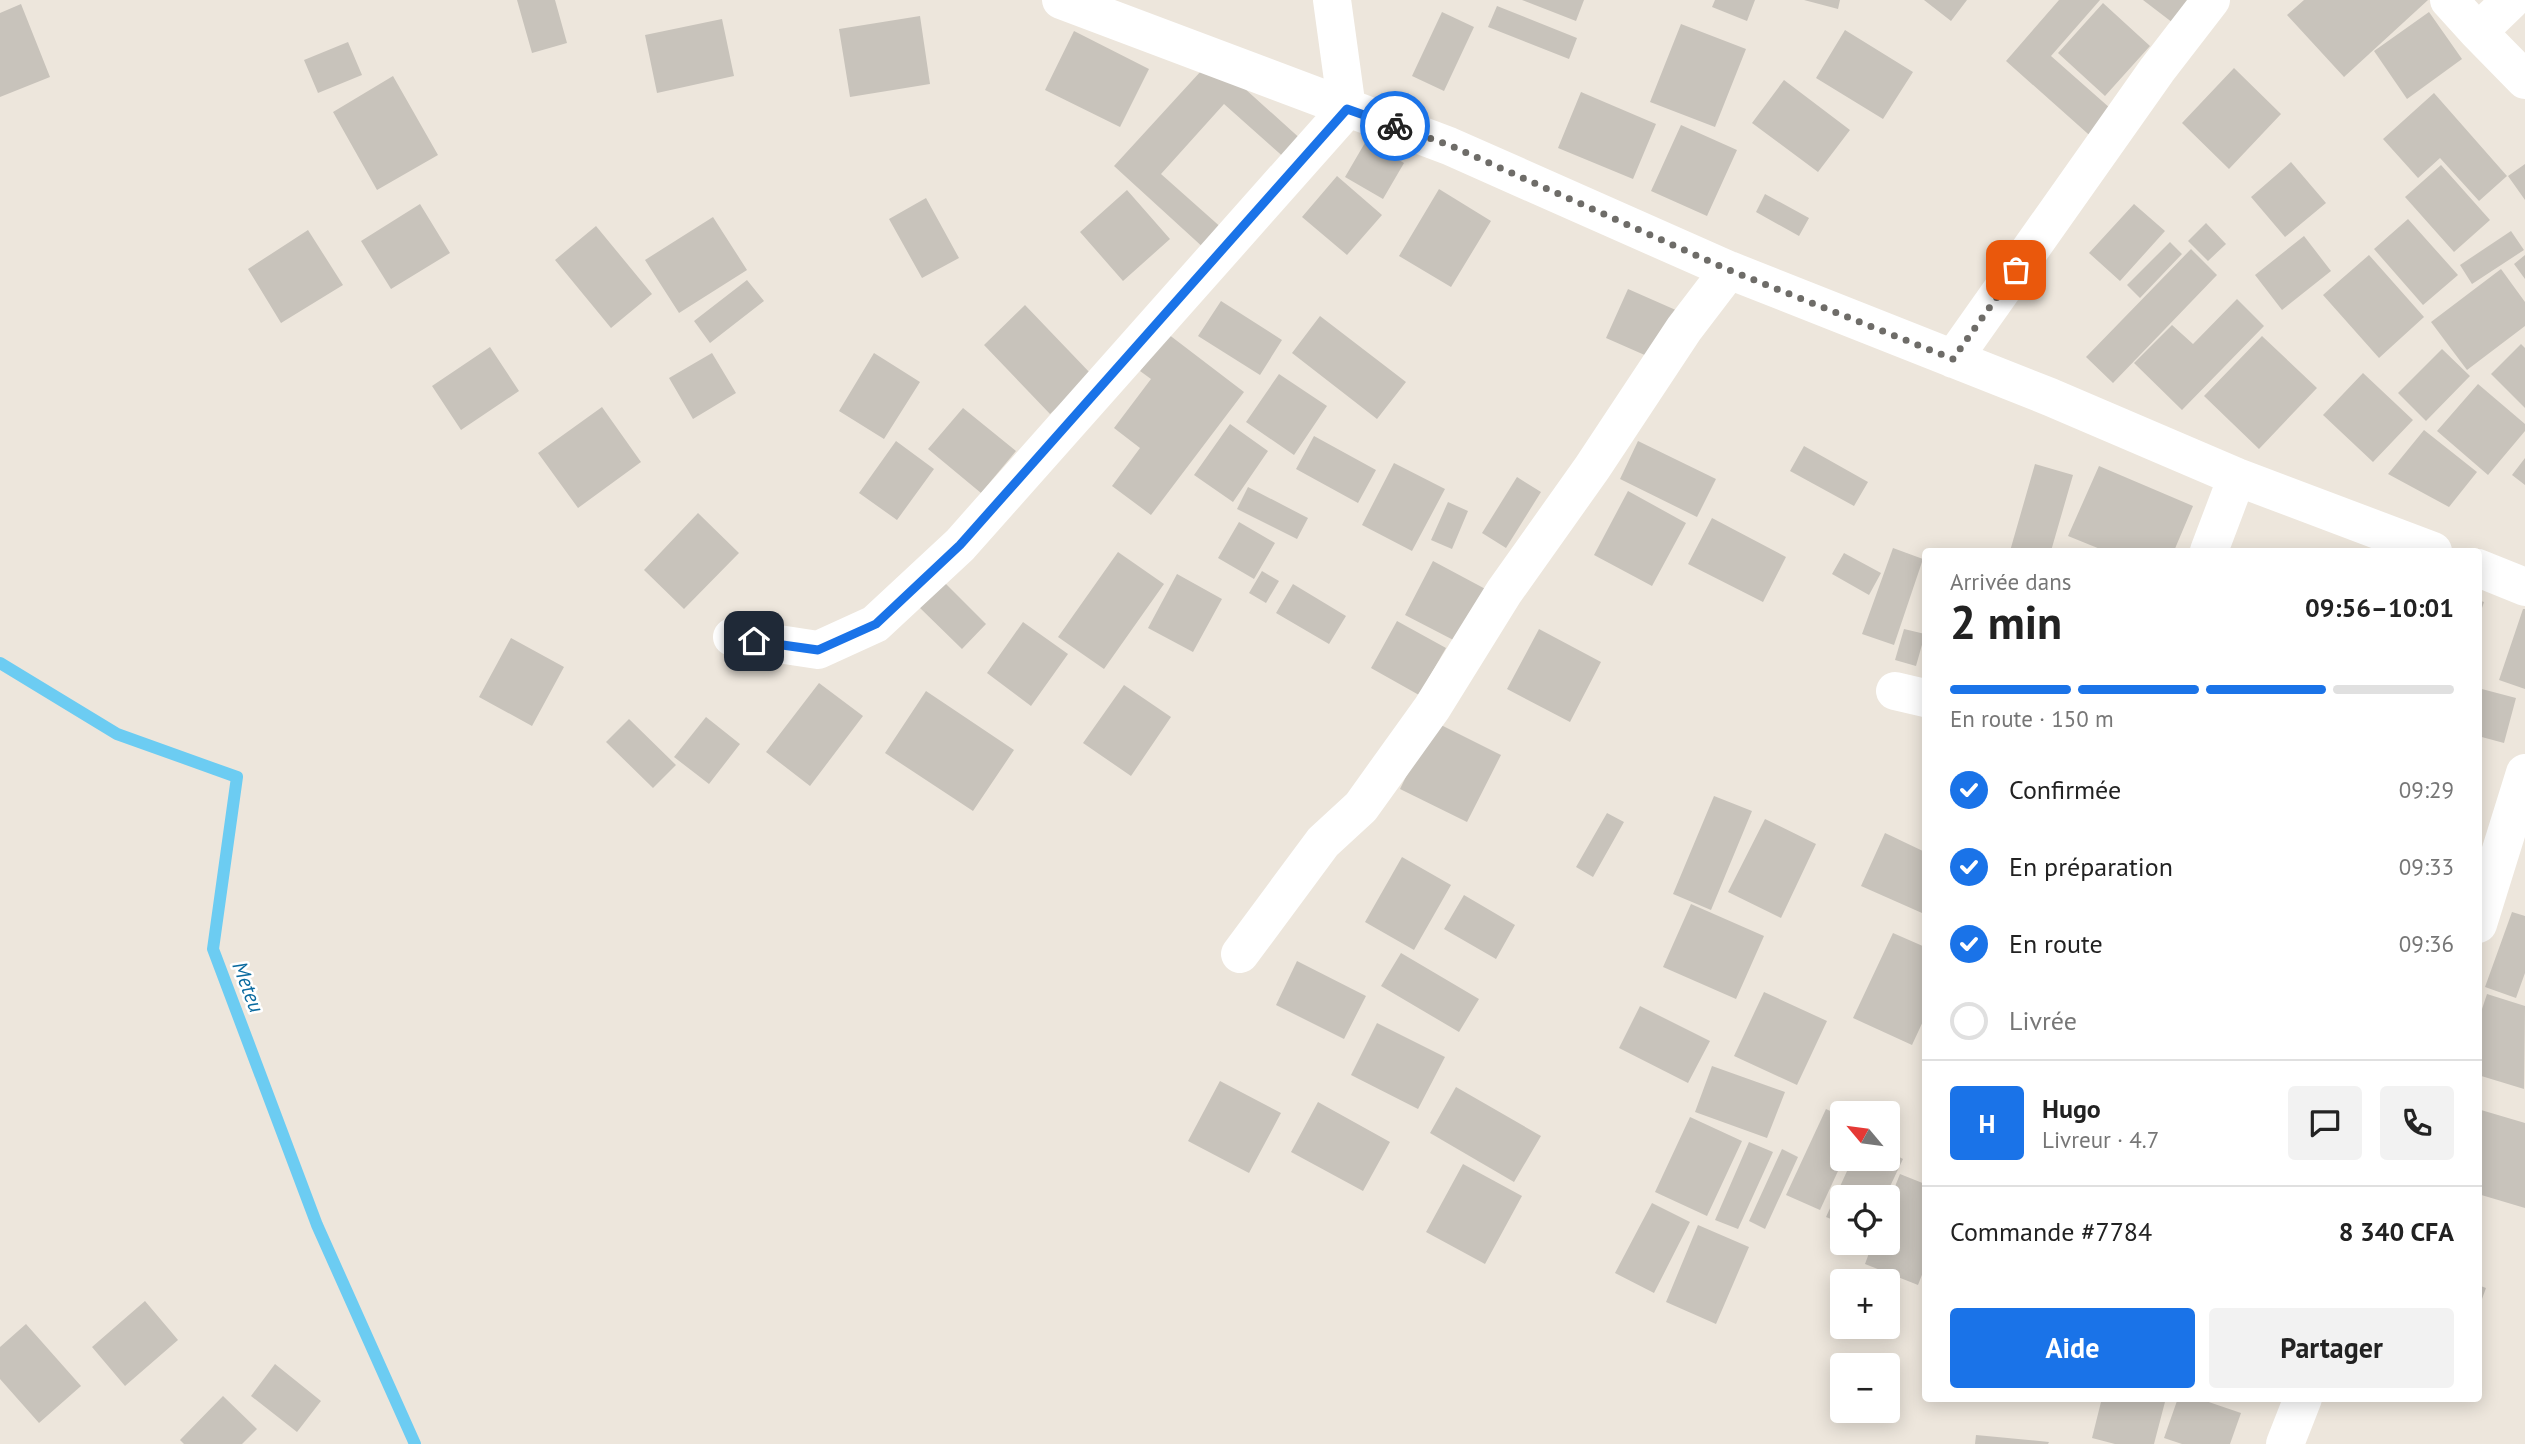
<!DOCTYPE html>
<html lang="fr">
<meta charset="utf-8">
<style>
body{margin:0;font-family:"PT Sans",sans-serif;background:#f2f2f2;color:#222;height:100vh;display:flex;flex-direction:column;font-size:26px;white-space:nowrap}
*{box-sizing:border-box;margin:0}
p{font-size:23px;color:#767676}
.icon{flex:none;width:38px;height:38px;fill:none;stroke:currentColor;stroke-width:2;stroke-linecap:round;stroke-linejoin:round}
.map{position:relative;flex:1;overflow:hidden}
.sheet{position:absolute;left:1922px;top:548px;width:560px;height:854px;display:flex;flex-direction:column;background:#fff;border-radius:7px;box-shadow:0 4px 18px #0003}
.sheet>*{flex:none}
.needle{width:46px;rotate:299deg}
.tools{position:absolute;left:1830px;top:1101px;display:grid;gap:14px}
.tools a{display:grid;place-items:center;width:70px;height:70px;border-radius:7px;background:#fff;box-shadow:0 4px 18px #0003;font-size:35px}
.pin{position:absolute;display:grid;place-items:center;width:60px;height:60px;color:#fff;margin:-30px;border-radius:14px;box-shadow:0 4px 10px #0006}
.courier{position:absolute;display:grid;place-items:center;width:70px;height:70px;margin:-35px;border:5px solid #1a73e8;border-radius:50%;background:#fff;color:#222;box-shadow:0 2px 9px #0007}
.summary em{font-style:normal;font-weight:800}
.summary div{display:flex;flex-direction:column-reverse}
.summary{display:flex;align-items:center;justify-content:space-between;height:119px;padding:0 28px}
h1{font-size:46px;font-weight:800;line-height:52px}
.bar{display:grid;grid-template-columns:repeat(4,1fr);gap:10px 7px;align-content:center;height:84px;padding:0 28px}
.bar i{height:9px;border-radius:5px;background:#e0e0e0}
.bar .current{background:#1a73e8}
.bar p{grid-column:span 4}
.line{display:flex;align-items:center;gap:18px;padding:0 28px;border-top:2px solid #e0e0e0}
.line div{flex:1}
.round{display:grid;place-items:center;flex:none;width:74px;height:74px;border-radius:7px;background:#f2f2f2}
ol{padding:0 28px;list-style:none}
li{display:flex;align-items:center;gap:21px;height:77px}
li p{margin-inline-start:auto}
li .icon{padding:7px;border-radius:50%;background:#1a73e8;color:#fff;stroke-width:4}
li:last-child{color:#767676}
li i{width:38px;height:38px;border:4px solid #e0e0e0;border-radius:50%}
.action{display:flex;gap:14px;margin-top:auto;padding:14px 28px}
.action a{flex:1;height:80px;border-radius:7px;background:#1a73e8;color:#fff;font-size:28px;font-weight:800;line-height:80px;text-align:center}
.action a+a{background:#f2f2f2;color:#222}
.map>svg:first-child{display:block}
.lines{fill:none;stroke-linecap:round;stroke-linejoin:round}
.stream{stroke:#6cccf2;stroke-width:12}
.building{fill:#c8c3bb}
.minor{stroke:#fff;stroke-width:38}
.done{stroke:#6e6c68;stroke-width:7;stroke-dasharray:0 12.6}
.route{stroke:#1a73e8;stroke-width:9}
.labels{text-anchor:middle;stroke-width:5;stroke-linejoin:round;paint-order:stroke}
.water-label{font-size:21px;font-style:italic;fill:#0a6a9f;stroke:#fff}
</style>
<div class="map">
<svg width="2525" height="1444" viewBox="0 0 2525 1444">
<rect width="100%" height="100%" fill="#ede6dc"/>
<g class="lines">
<path class="stream" d="M0,663L117,734L237,777L213,949L317,1225L415,1444"/>
</g>
<path class="building" d="M517,0H555L567,43L532,53Z
M1522,0H1584L1576,21Z
M1715,0H1755L1747,21L1712,7Z
M1804,0H1840L1838,9Z
M1924,0H1967L1951,21Z
M2059,0H2100L2051,56L2119,116L2096,141L2006,61Z
M2143,0H2196L2177,26Z
M2304,0H2428L2344,77L2287,15Z
M2103,3L2150,46L2105,96L2058,53Z
M21,4L50,77L0,97V13Z
M1497,6L1577,38L1569,59L1488,27Z
M1442,12L1474,27L1444,91L1412,76Z
M2429,12L2462,59L2407,99L2374,51Z
M920,16L930,84L850,97L839,29Z
M722,19L734,76L657,93L645,35Z
M1681,24L1746,49L1715,127L1650,102Z
M1845,30L1913,72L1883,119L1816,78Z
M1074,31L1149,69L1120,127L1045,90Z
M348,42L362,75L318,93L304,60Z
M1212,59L1304,142L1287,160L1224,104L1161,174L1224,230L1206,250L1114,166Z
M2234,68L2281,114L2229,169L2182,123Z
M393,76L438,155L377,190L333,112Z
M1784,80L1850,130L1818,172L1752,123Z
M1581,92L1656,124L1633,179L1558,148Z
M2434,93L2507,176L2479,201L2440,158L2418,178L2383,139Z
M1681,125L1737,150L1707,216L1651,191Z
M1366,141L1404,163L1383,199L1345,177Z
M2291,162L2326,203L2285,237L2251,197Z
M2525,164V200L2508,176Z
M2441,165L2490,220L2454,252L2405,197Z
M1337,176L1382,215L1347,255L1302,217Z
M1439,189L1491,221L1451,287L1399,256Z
M1127,190L1170,239L1123,281L1080,232Z
M1765,194L1809,218L1799,236L1756,212Z
M926,198L959,258L922,278L889,219Z
M420,204L450,253L391,289L361,241Z
M2134,204L2165,231L2120,281L2089,253Z
M713,217L747,270L679,313L645,260Z
M2408,219L2458,275L2423,305L2374,249Z
M2206,223L2226,244L2208,261L2188,241Z
M596,226L652,294L611,328L555,260Z
M308,230L343,285L281,323L248,269Z
M2511,231L2524,250L2472,284L2460,265Z
M2304,236L2331,271L2282,310L2255,275Z
M2170,242L2182,254L2140,298L2127,285Z
M2191,249L2217,275L2113,383L2086,357Z
M2369,255L2424,317L2379,358L2323,295Z
M2525,255V279L2514,264Z
M2501,269L2525,302V326L2467,370L2431,322Z
M747,280L764,301L710,343L694,321Z
M1628,289L1678,311L1656,360L1606,338Z
M2237,299L2264,326L2182,410L2134,363L2172,325L2193,344Z
M1221,301L1282,340L1260,375L1198,336Z
M1025,305L1092,375L1050,414L984,345Z
M1320,316L1406,382L1377,419L1292,353Z
M1168,334L1244,392L1151,515L1112,486L1140,448L1114,428L1151,379L1140,371Z
M2262,336L2317,388L2259,449L2204,396Z
M2521,344L2525,348V408L2491,374Z
M490,347L519,391L461,430L432,386Z
M2442,349L2470,376L2426,421L2398,393Z
M712,353L736,393L693,419L669,378Z
M874,353L920,382L884,439L839,411Z
M2363,373L2413,420L2373,462L2323,415Z
M1279,374L1327,406L1294,455L1246,422Z
M2478,384L2525,424V431L2488,475L2437,431Z
M602,407L641,462L578,508L538,453Z
M963,408L1016,451L981,493L928,449Z
M1230,424L1268,451L1233,502L1194,475Z
M2424,430L2477,472L2449,507L2388,474Z
M1314,436L1376,470L1358,503L1296,469Z
M896,441L934,469L897,520L859,493Z
M1638,441L1716,479L1697,517L1620,479Z
M1804,446L1868,482L1854,506L1790,471Z
M2525,458V485L2512,475Z
M1394,463L1445,489L1412,551L1362,525Z
M2035,464L2073,475L2051,551H2010Z
M2099,466L2193,506L2174,551H2105L2068,536Z
M1517,477L1541,492L1506,548L1482,533Z
M1248,487L1308,518L1297,539L1237,509Z
M1628,491L1686,523L1652,586L1594,555Z
M1448,502L1468,511L1452,549L1431,540Z
M698,513L739,553L684,609L644,570Z
M1712,518L1786,557L1763,602L1688,564Z
M1239,522L1275,543L1254,579L1218,558Z
M1893,548L1923,559L1894,645L1862,634Z
M1118,552L1164,584L1104,669L1058,637Z
M1844,553L1881,573L1869,595L1832,574Z
M1433,561L1491,592L1463,645L1405,615Z
M1262,571L1279,581L1266,603L1249,593Z
M1177,574L1222,599L1193,652L1148,628Z
M944,582L986,624L962,649L919,607Z
M1293,584L1346,616L1329,644L1276,613Z
M2478,600L2484,602L2479,617H2478Z
M2523,609H2525V689L2499,680Z
M1397,621L1446,648L1419,695L1371,668Z
M1023,622L1068,654L1031,706L987,673Z
M1539,629L1601,662L1570,722L1507,689Z
M1904,629L1925,634L1916,666L1895,660Z
M511,638L564,667L532,726L479,697Z
M819,683L863,716L810,786L766,752Z
M1124,685L1171,717L1131,776L1083,743Z
M2478,688L2516,698L2504,743L2478,736Z
M926,691L1014,750L973,811L885,753Z
M706,717L740,744L709,784L674,757Z
M629,719L676,765L653,788L606,742Z
M1433,721L1501,755L1467,822L1400,789Z
M1714,796L1752,811L1711,910L1673,894Z
M1607,813L1624,822L1593,877L1576,867Z
M1765,819L1816,844L1781,918L1728,892Z
M1885,833L1925,852V906L1922,913L1861,886Z
M1402,857L1451,885L1414,950L1365,922Z
M1464,895L1515,925L1496,959L1444,929Z
M1691,904L1764,936L1736,999L1663,967Z
M2512,912L2525,916V973L2516,998L2485,987Z
M1893,933L1925,947V1017L1912,1045L1853,1018Z
M1401,953L1479,999L1459,1032L1381,986Z
M1297,961L1366,996L1344,1039L1276,1005Z
M1764,992L1827,1021L1797,1085L1734,1056Z
M2487,994L2525,1006L2524,1089L2478,1075V1021Z
M1640,1006L1710,1041L1688,1083L1619,1048Z
M1377,1023L1445,1057L1418,1109L1351,1075Z
M1712,1066L1785,1092L1767,1138L1695,1112Z
M1220,1081L1281,1113L1249,1173L1188,1141Z
M1456,1087L1541,1136L1514,1182L1430,1133Z
M1318,1102L1390,1142L1363,1191L1291,1152Z
M1826,1109L1843,1117L1844,1158L1820,1210L1786,1195Z
M2481,1110L2525,1123V1208L2478,1194V1120Z
M1690,1117L1742,1141L1707,1216L1655,1192Z
M1749,1142L1773,1152L1738,1229L1715,1220Z
M1782,1149L1798,1157L1765,1229L1749,1221Z
M1888,1151L1903,1159L1885,1197H1843V1224L1826,1217L1853,1158H1888Z
M1463,1164L1522,1196L1485,1264L1426,1232Z
M1900,1174L1925,1184V1267L1918,1285L1865,1264L1873,1242H1888V1204Z
M1652,1203L1690,1222L1654,1293L1615,1273Z
M1698,1225L1749,1247L1716,1324L1666,1302Z
M2478,1285L2486,1288L2478,1310Z
M145,1301L178,1340L125,1386L92,1347Z
M26,1324L81,1386L39,1423L0,1379V1347Z
M275,1364L321,1401L297,1432L251,1396Z
M223,1396L257,1429L242,1444H184L180,1440Z
M2102,1398H2166L2154,1444H2115L2092,1438Z
M2178,1398H2197L2241,1413L2230,1444H2182L2164,1438Z
M1976,1435L2049,1442L2048,1444H1975Z"/>
<g class="lines">
<path class="minor" d="M1061,0L1449,146L1729,270L2050,397L2237,477L2433,551
M2449,0L2478,32L2511,0
M2478,32L2525,80
M1953,359L2157,70L2211,0
M2209,551L2237,477
M2478,568L2525,587
M732,637L818,650L875,624L960,545L1347,109L1332,0
M1895,691L1925,698
M2478,924L2525,773
M1240,954L1323,842L1361,807L1432,708L1504,592L1592,468L1684,329L1729,270
M2285,1444L2303,1398"/>
</g>
<g class="lines">
<path class="done" d="M1395,126L1449,145L1729,270L1953,359L2016,270"/>
<path class="route" d="M754,641L818,650L876,624L960,545L1347,109L1395,126"/>
</g>
<g class="labels">
<g class="water-label">
<text transform="translate(248 987) rotate(69)" y="7">Meteu</text>
</g>
</g>
</svg>
<div class="tools">
<a><svg class="needle" viewBox="-14 -14 28 28"><path d="M0-13l5 13h-10z" fill="#e53935"/><path d="M0 13l5-13h-10z" fill="#767676"/></svg></a>
<a><svg class="icon" aria-label="locate" viewBox="0 0 24 24"><circle cx="12" cy="12" r="6"/><path d="M12 2v4M12 18v4M2 12h4M18 12h4"/></svg></a>
<a>+</a>
<a>−</a>
</div>
<div class="pin" style="left:2016px;top:270px;background:#ea580c"><svg class="icon" aria-label="bag" viewBox="0 0 24 24"><path d="M5 8h14l-1 12H6zM9 8a3 3 0 0 1 6 0"/></svg></div>
<div class="pin" style="left:754px;top:641px;background:#1f2937"><svg class="icon" aria-label="home" viewBox="0 0 24 24"><path d="M3 11l9-7 9 7M6 9v11h12V9"/></svg></div>
<div class="courier" style="left:1395px;top:126px"><svg class="icon" aria-label="bike" viewBox="0 0 24 24"><circle cx="6" cy="16" r="4"/><circle cx="18" cy="16" r="4"/><path d="M6 16l4-8h5l3 8M10 8l3 8H6M13 5h3"/></svg></div>
<section class="sheet">
<div class="summary"><div><h1>2 min</h1><p>Arrivée dans</p></div><em>09:56–10:01</em></div>
<div class="bar"><i class="current"></i><i class="current"></i><i class="current"></i><i></i><p>En route · 150 m</p></div>
<ol>
<li><svg class="icon" aria-label="check" viewBox="0 0 24 24"><path d="M5 12l5 5 9-10"/></svg>Confirmée<p>09:29</p></li>
<li><svg class="icon" aria-label="check" viewBox="0 0 24 24"><path d="M5 12l5 5 9-10"/></svg>En préparation<p>09:33</p></li>
<li><svg class="icon" aria-label="check" viewBox="0 0 24 24"><path d="M5 12l5 5 9-10"/></svg>En route<p>09:36</p></li>
<li><i></i>Livrée</li>
</ol>
<div class="line" style="height:126px"><b class="round" style="background:#1a73e8;color:#fff">H</b><div><b>Hugo</b><p>Livreur · 4.7</p></div><a class="round"><svg class="icon" aria-label="chat" viewBox="0 0 24 24"><path d="M4 5h16v11H9l-5 4z"/></svg></a><a class="round"><svg class="icon" aria-label="phone" viewBox="0 0 24 24"><path d="M5 4h4l2 5-3 2q2 4 5 5l2-3 5 2v4C11 20 4 13 5 4z"/></svg></a></div>
<div class="line" style="height:91px"><div>Commande #7784</div><b>8 340 CFA</b></div>
<div class="action"><a>Aide</a><a>Partager</a></div>
</section>
</div>
